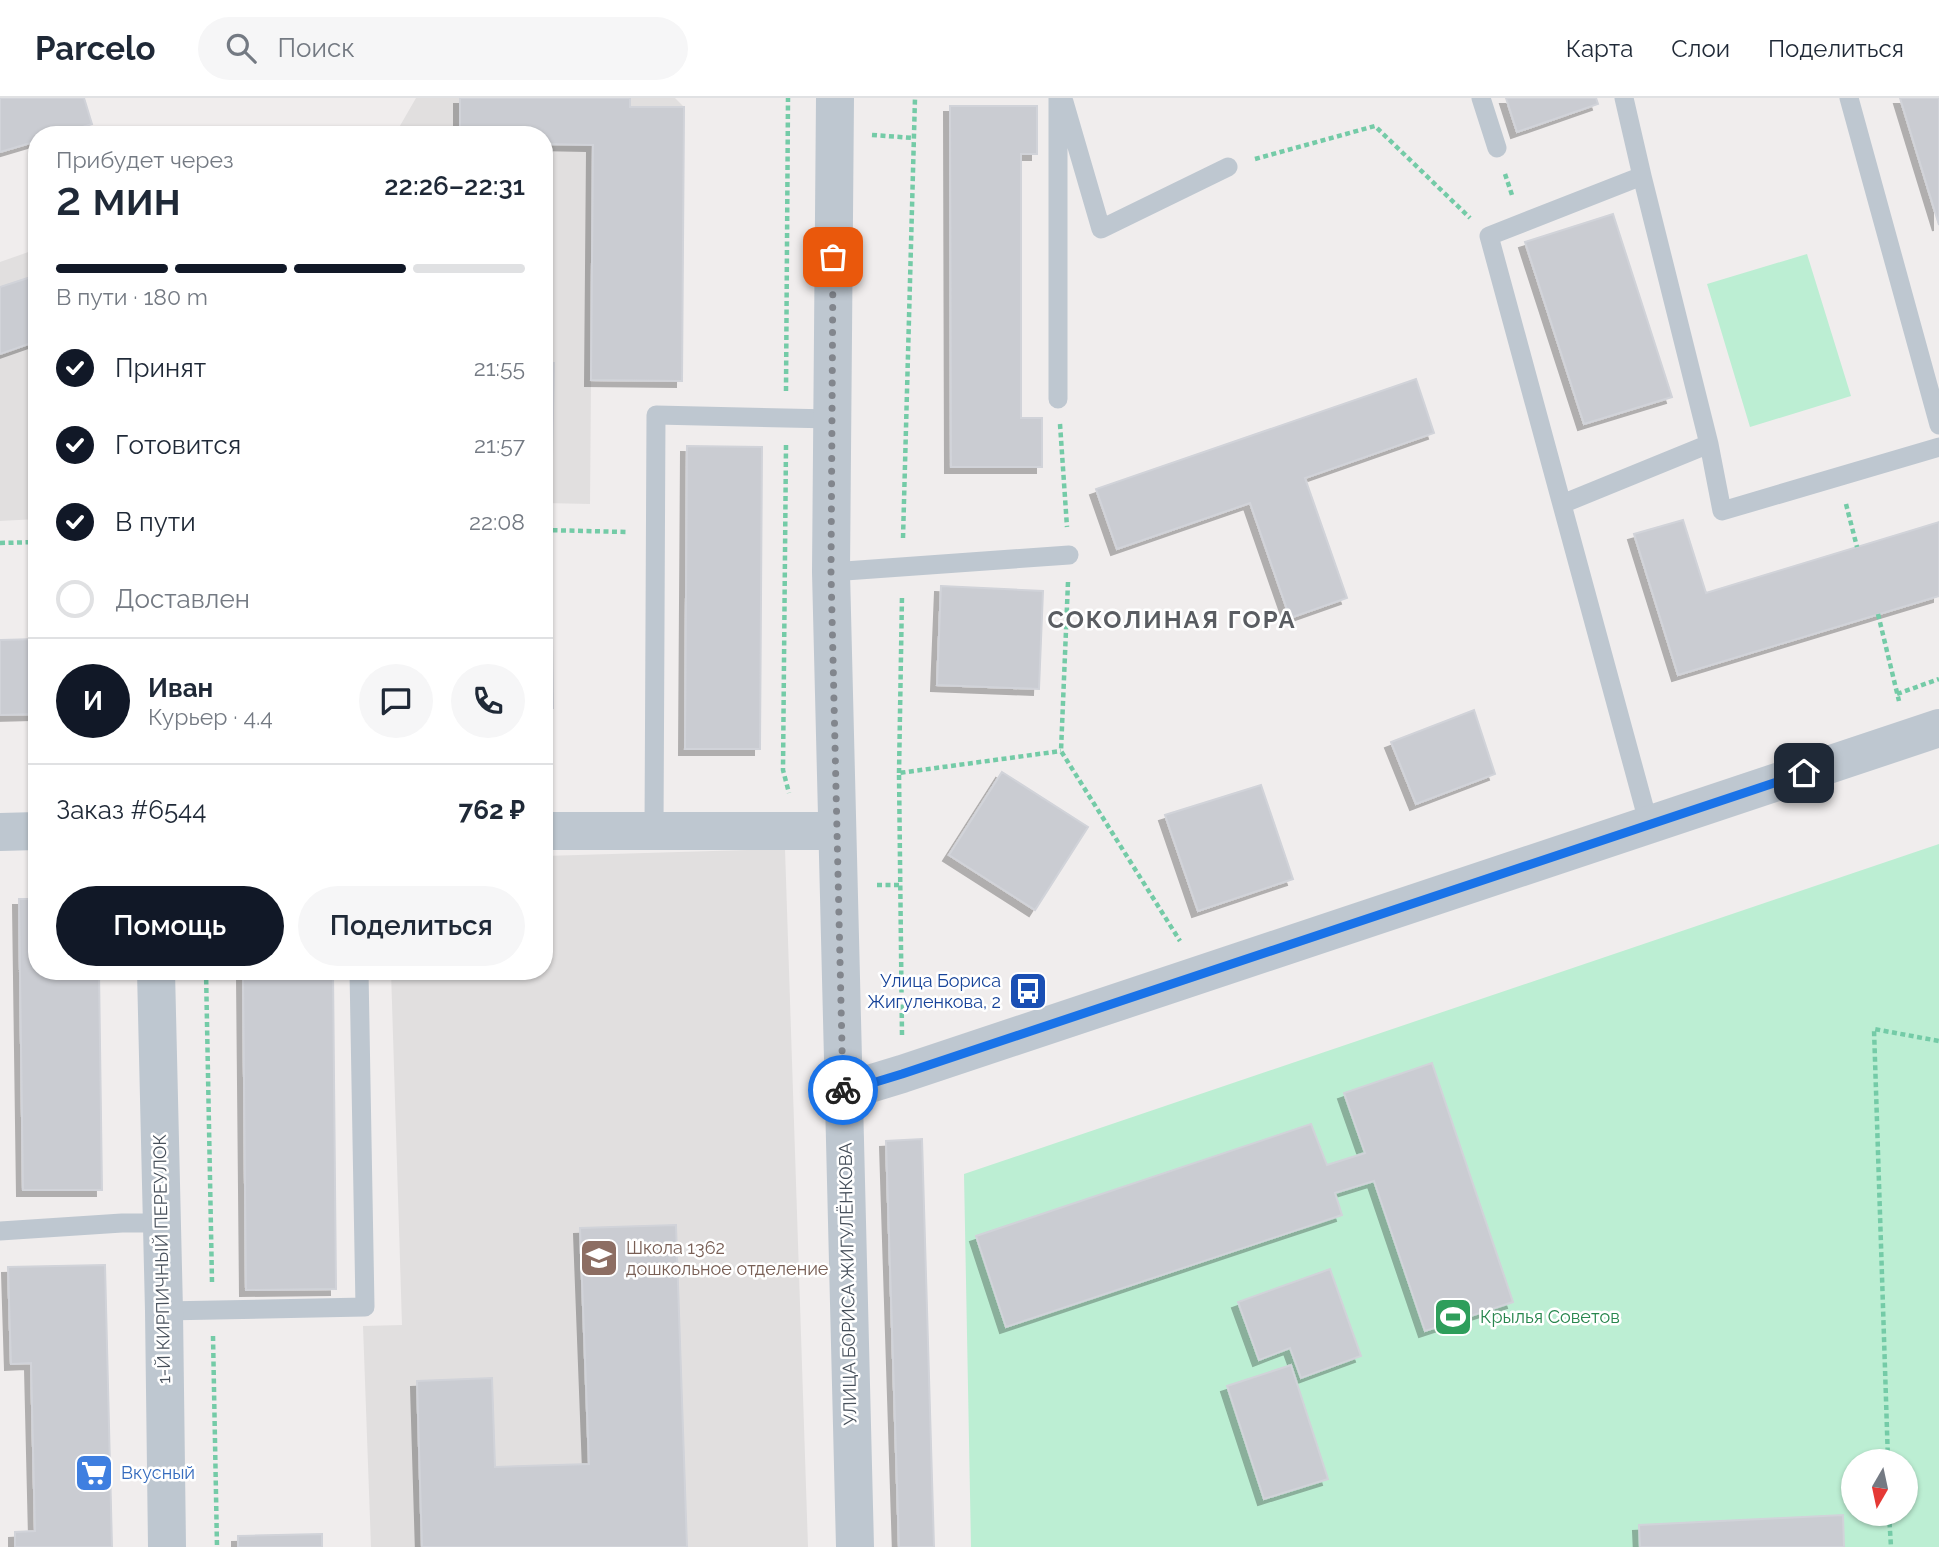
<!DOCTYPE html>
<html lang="ru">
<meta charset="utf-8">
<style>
body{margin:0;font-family:Raleway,sans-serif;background:#f6f6f7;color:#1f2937;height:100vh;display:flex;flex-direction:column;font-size:26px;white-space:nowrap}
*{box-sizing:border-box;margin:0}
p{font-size:23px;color:#747a83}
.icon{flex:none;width:38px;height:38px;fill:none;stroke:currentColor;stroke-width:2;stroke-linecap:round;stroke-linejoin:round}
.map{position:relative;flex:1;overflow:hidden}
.panel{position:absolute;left:28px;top:28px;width:525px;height:854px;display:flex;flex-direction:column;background:#fff;border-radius:28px;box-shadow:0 2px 5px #0004}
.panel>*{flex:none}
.needle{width:46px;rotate:189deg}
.controls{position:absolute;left:1841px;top:1351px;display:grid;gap:14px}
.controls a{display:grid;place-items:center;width:77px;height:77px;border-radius:50%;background:#fff;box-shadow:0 2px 5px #0004;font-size:35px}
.pin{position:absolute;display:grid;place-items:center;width:60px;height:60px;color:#fff;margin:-30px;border-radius:14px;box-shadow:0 4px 10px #0006}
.courier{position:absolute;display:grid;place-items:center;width:70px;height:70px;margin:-35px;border:5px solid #1a73e8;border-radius:50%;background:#fff;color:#222;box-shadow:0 2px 9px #0007}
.summary em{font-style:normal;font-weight:600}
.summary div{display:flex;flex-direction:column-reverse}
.summary{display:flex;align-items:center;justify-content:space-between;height:119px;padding:0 28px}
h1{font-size:46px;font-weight:600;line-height:52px}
.bar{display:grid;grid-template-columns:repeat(4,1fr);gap:10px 7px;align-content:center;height:84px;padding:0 28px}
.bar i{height:9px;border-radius:5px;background:#e0e1e3}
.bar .on{background:#111827}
.bar p{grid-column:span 4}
.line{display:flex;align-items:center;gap:18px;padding:0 28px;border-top:2px solid #e0e1e3}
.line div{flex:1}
.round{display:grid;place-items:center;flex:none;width:74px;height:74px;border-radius:37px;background:#f6f6f7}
ol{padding:0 28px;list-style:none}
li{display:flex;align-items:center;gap:21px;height:77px}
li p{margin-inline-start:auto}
li .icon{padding:7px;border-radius:50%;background:#111827;color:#fff;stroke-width:4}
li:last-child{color:#747a83}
li i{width:38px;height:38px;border:4px solid #e0e1e3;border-radius:50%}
.button{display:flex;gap:14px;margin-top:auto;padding:14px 28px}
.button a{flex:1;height:80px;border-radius:42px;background:#111827;color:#fff;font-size:28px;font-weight:600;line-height:80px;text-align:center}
.button a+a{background:#f6f6f7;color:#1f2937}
header{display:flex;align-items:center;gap:42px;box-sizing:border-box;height:98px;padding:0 35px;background:#fff;border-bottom:2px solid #e0e1e3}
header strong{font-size:33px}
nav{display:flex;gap:38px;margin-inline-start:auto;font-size:24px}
.search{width:490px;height:63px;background:#f6f6f7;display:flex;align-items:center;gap:18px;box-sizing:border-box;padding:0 24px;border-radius:38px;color:#747a83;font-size:26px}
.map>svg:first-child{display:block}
.education{fill:#e1dfdf}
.green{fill:#bceed3;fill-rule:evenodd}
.building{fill:#caccd2;stroke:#d1d3d9;stroke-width:2;filter:url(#shadow)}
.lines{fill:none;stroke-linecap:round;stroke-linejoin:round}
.path{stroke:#74cba7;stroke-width:4.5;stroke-dasharray:5 3.5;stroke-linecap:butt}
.lane{stroke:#bec7d0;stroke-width:19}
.street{stroke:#bec7d0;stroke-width:38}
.done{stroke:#82868d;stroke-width:7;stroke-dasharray:0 12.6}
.route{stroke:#1a73e8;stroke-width:9}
.labels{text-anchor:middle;stroke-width:5;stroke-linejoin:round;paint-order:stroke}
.transit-label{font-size:18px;fill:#164399;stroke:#fff;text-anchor:end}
.education-label{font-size:18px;fill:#785e54;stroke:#fff;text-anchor:start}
.street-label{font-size:18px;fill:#464f5a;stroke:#fff}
.leisure-label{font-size:18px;fill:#27864d;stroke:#fff;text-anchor:start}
.shop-label{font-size:18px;fill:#366cbe;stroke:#fff;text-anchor:start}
.district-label{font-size:24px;font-weight:bold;letter-spacing:2px;fill:#5a5d62;stroke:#fff}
</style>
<header>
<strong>Parcelo</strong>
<div class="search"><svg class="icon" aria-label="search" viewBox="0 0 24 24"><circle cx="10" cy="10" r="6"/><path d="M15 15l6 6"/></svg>Поиск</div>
<nav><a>Карта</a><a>Слои</a><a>Поделиться</a></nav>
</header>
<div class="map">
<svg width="1939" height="1449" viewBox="0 0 1939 1449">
<defs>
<filter id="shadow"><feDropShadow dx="-6" dy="6" stdDeviation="0" flood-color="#0004"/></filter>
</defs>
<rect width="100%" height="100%" fill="#f0eded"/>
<path class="education" d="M416,0H675L684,9L682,283L591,282L590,406L544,405V37H386L397,33Z
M37,151V421L0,423V164Z
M785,751L808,1449H371L363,1228L402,1227L391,873H544V758Z"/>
<path class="green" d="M1807,156L1851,298L1750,329L1707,186Z
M1939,746V1449H971L964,1076ZM1853,1363H1906V1416H1853Z"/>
<path class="building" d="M0,0H84L92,26L57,37H37V43L0,54Z
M460,0H630V9H684L682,283L591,282L593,47L544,46V37H460Z
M1506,0H1596L1598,6L1517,34Z
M1900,0H1939V127Z
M950,8H1037V56H1021V320H1042V369H951Z
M1613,116L1672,299L1584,326L1525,144Z
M37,177V243L0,256V189Z
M544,265H554L552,363H544Z
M1416,281L1434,335L1305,380L1347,500L1290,520L1250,405L1117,451L1096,391Z
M687,348L762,349L760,651H685Z
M1683,422L1706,495L1939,424V498L1678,577L1634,436Z
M941,488L1043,493L1039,591L937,587Z
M544,536H552L553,610L544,611Z
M37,541V616L0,617V542Z
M1474,612L1495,676L1416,706L1391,644Z
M1002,674L1088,729L1035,812L949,757Z
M1261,687L1293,781L1198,813L1165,717Z
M19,801H37V873H99L102,1092H23Z
M243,873H333L336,1191L246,1192Z
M1432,965L1513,1204L1425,1233L1374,1083L1335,1095L1342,1117L1006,1229L976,1138L1311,1026L1327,1067L1365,1055L1344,995Z
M922,1041L934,1449H899L886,1043Z
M676,1127L687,1449H422L417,1283L492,1280L495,1369L589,1366L580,1130Z
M105,1167L112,1449H15V1434L35,1433L31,1265L11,1266L8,1169Z
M1330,1171L1361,1258L1301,1280L1290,1250L1259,1262L1238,1204Z
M1291,1267L1328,1381L1264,1401L1227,1288Z
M1843,1417L1844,1449H1640L1639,1427Z
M322,1436V1449H238V1438Z"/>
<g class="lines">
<path class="path" d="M872,37L914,40
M1255,61L1375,28L1470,120
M1505,76L1512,97
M786,293L788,0
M1060,326L1067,429
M786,347L783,672L789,695
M1846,406L1857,449
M544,432L627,434
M903,440L915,0
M0,445L37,444
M1068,484L1061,653L1180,843
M1878,516L1899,603
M1897,596L1939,581
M899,675L902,498
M877,787H900
M206,873L212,1184
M902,937L899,675L1061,653
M213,1238L217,1449
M1888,1363L1874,931L1939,943
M1889,1416L1891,1449"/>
<path class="lane" d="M1481,0L1497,50
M1624,0L1642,78
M1849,0L1939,327
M1064,4L1101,131L1228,69
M1058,301V0
M1562,406L1709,346
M831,474L1069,457
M1649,727L1489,138L1642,78L1709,346L1722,413L1939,349
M654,732L656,317L832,321
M0,1133L122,1125H161
M164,1213L365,1209L359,873"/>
<path class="street" d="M835,0L831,474L855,1449
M544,733H837
M0,734L37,733
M156,873L164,1213L167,1449
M843,994L902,976L1939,630"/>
</g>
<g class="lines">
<path class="done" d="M833,159L831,474L843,992"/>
<path class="route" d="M843,992V994L902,976L1804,675"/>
</g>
<defs>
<symbol id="bus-square" viewBox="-11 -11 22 22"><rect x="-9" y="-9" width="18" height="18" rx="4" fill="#1a4fb4" stroke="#fff"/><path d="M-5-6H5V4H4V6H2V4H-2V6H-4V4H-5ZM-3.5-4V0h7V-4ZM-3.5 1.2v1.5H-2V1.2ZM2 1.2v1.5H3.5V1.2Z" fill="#fff"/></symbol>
<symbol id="school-square" viewBox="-11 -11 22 22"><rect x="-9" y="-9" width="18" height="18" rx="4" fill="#8d6e63" stroke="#fff"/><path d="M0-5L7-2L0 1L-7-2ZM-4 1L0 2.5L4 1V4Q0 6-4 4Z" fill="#fff"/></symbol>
<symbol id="stadium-square" viewBox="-11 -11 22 22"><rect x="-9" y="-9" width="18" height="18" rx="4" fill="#2e9e5b" stroke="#fff"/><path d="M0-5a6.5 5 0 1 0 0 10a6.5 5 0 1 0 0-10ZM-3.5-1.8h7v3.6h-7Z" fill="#fff"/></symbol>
<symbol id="supermarket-square" viewBox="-11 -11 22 22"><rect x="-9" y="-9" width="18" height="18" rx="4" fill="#3f7fe0" stroke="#fff"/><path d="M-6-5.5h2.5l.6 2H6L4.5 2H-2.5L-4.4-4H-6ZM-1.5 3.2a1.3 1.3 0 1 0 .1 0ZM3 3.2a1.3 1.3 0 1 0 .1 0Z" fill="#fff"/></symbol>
</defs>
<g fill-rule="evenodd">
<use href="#bus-square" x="1006" y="871" width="44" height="44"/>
<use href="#school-square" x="577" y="1138" width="44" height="44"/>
<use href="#stadium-square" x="1431" y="1197" width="44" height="44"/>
<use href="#supermarket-square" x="72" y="1353" width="44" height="44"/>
</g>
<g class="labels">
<g class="transit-label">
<text x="1001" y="889">Улица Бориса<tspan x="1001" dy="21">Жигуленкова, 2</tspan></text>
</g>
<g class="education-label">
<text x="626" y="1156">Школа 1362<tspan x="626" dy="21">дошкольное отделение</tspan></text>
</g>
<g class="street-label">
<text transform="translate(162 1161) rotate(-91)" y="6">1-Й КИРПИЧНЫЙ ПЕРЕУЛОК</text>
<text transform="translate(848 1186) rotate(-91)" y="6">УЛИЦА БОРИСА ЖИГУЛЁНКОВА</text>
</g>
<g class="leisure-label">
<text x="1480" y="1225">Крылья Советов</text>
</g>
<g class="shop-label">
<text x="121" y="1381">Вкусный</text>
</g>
<g class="district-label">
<text x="1172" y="530">СОКОЛИНАЯ ГОРА</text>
</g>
</g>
</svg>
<div class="controls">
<a><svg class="needle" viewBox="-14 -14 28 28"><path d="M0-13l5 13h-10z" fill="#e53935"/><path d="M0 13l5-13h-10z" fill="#747a83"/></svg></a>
</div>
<div class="pin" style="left:833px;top:159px;background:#ea580c"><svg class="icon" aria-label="bag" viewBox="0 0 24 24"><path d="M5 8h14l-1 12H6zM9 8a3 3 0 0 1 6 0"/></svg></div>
<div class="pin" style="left:1804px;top:675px;background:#1f2937"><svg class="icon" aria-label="home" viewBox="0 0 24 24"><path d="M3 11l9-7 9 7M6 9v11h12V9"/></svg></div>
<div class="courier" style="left:843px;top:992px"><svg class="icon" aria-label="bike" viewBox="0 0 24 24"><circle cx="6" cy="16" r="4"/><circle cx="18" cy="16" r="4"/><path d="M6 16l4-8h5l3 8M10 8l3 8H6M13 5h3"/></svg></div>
<section class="panel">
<div class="summary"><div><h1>2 мин</h1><p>Прибудет через</p></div><em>22:26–22:31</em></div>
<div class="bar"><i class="on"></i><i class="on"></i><i class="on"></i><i></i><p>В пути · 180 m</p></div>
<ol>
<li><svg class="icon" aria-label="check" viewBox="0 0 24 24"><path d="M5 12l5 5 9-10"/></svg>Принят<p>21:55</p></li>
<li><svg class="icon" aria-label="check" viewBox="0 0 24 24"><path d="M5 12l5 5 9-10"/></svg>Готовится<p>21:57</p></li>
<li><svg class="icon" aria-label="check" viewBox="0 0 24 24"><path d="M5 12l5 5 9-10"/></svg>В пути<p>22:08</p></li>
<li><i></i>Доставлен</li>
</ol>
<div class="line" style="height:126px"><b class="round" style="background:#111827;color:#fff">И</b><div><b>Иван</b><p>Курьер · 4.4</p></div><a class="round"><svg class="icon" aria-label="chat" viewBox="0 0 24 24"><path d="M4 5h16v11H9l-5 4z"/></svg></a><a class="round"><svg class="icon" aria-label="phone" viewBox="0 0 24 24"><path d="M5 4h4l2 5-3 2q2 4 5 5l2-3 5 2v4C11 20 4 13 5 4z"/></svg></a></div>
<div class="line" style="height:91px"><div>Заказ #6544</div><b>762 ₽</b></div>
<div class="button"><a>Помощь</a><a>Поделиться</a></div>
</section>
</div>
